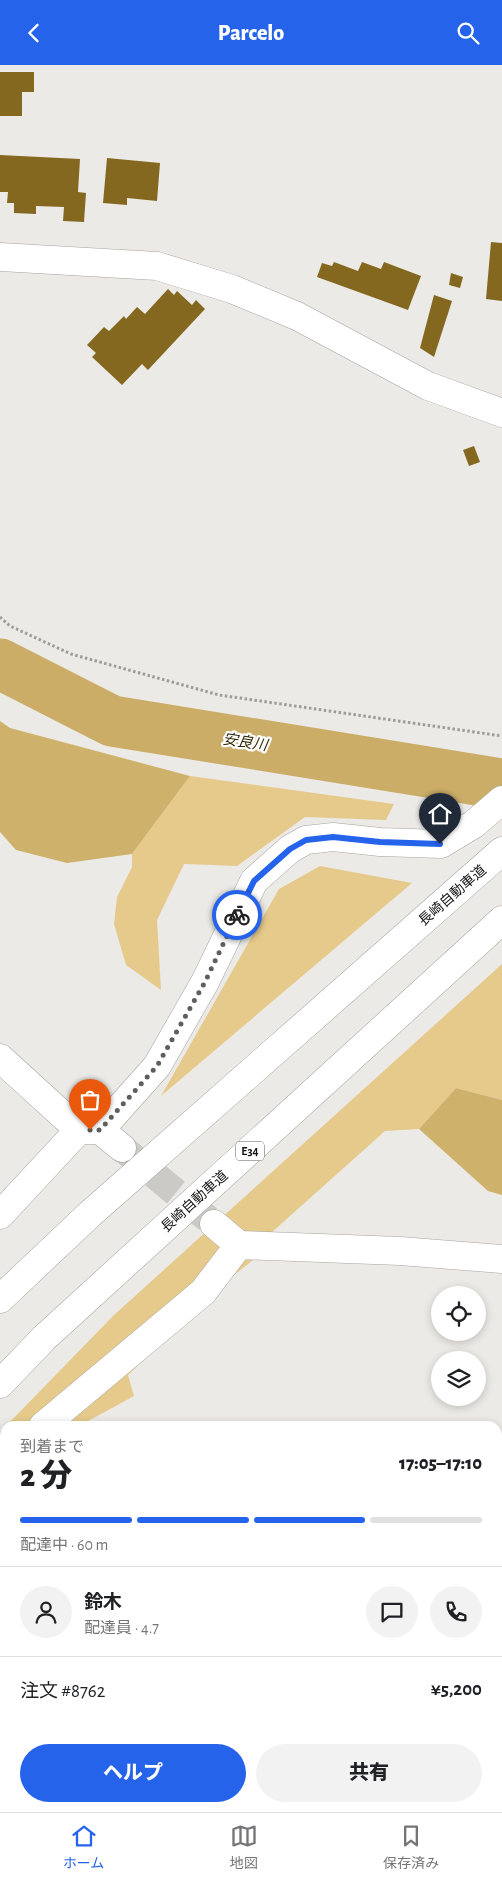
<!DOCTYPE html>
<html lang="ja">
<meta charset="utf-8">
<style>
body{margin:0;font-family:"Alegreya Sans","Noto Sans JP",sans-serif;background:#f2f2f2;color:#202124;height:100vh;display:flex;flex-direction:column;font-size:19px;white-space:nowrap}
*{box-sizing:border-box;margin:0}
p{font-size:16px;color:#757577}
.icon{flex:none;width:28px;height:28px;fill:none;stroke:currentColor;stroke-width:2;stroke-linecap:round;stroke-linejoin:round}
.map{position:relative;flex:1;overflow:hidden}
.details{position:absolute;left:0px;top:1356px;width:502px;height:391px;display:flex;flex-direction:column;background:#fff;border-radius:15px 15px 0 0;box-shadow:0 2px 8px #0003}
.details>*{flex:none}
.buttons{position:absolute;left:431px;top:1221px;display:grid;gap:10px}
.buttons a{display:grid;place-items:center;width:55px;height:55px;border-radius:50%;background:#fff;box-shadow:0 2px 8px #0003;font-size:25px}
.pin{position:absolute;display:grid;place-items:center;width:42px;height:42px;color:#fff;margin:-51px -21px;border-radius:50% 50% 50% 0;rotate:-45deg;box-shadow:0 0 5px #0007}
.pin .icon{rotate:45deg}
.courier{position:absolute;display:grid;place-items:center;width:50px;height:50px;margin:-25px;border:4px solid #2563eb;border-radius:50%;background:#fff;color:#222;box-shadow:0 1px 6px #0007}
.head em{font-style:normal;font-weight:800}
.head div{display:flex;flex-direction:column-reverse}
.head{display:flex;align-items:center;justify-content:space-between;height:85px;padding:0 20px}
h1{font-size:32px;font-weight:800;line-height:38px}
.bar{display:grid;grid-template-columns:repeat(4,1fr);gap:8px 5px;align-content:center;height:60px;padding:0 20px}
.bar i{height:6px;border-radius:4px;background:#e0e0e0}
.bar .on{background:#2563eb}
.bar p{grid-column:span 4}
.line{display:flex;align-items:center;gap:12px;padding:0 20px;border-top:1px solid #e0e0e0}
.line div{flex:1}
.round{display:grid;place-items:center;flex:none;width:52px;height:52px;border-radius:26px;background:#f2f2f2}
.primary-button{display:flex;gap:10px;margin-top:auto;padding:10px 20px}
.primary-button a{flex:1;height:58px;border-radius:30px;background:#2563eb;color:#fff;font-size:20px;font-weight:800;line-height:58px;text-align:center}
.primary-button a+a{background:#f2f2f2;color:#202124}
header{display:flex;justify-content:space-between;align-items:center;height:65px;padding:0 20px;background:#2563eb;color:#fff;font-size:22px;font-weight:800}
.tab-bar{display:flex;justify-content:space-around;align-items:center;height:70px;border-top:1px solid #e0e0e0;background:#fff;font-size:14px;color:#757577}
.tab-bar a{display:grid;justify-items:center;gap:2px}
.tab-bar .on{color:#2563eb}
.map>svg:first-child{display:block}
.green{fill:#e6ca8b}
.forest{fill:#ceb16b}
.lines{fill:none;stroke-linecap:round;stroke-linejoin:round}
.river{stroke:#cbad68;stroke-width:51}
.building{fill:#84681f}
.minor-tunnel{stroke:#cbcac6;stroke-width:28;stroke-dasharray:28 14;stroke-linecap:butt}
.minor-casing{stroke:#a6a4a1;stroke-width:29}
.tertiary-casing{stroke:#a6a4a1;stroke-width:29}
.motorway-casing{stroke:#a6a4a1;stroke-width:29}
.path{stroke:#9e9c99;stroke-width:3;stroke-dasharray:2.5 2.5;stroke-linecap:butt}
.minor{stroke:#fff;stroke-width:28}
.tertiary{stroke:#fff;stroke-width:28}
.motorway{stroke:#fff;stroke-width:28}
.done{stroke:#5f5e5c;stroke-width:5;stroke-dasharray:0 9}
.route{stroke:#2563eb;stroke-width:6}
.labels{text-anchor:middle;stroke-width:4.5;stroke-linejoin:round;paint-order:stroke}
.shield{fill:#fff;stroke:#5a5958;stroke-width:1}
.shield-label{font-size:12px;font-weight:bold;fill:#131211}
.street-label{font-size:14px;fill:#131211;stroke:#fff}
.water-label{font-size:15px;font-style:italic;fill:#392c0d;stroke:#fff}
</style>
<header><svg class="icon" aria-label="back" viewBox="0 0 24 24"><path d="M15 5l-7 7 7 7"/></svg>Parcelo<svg class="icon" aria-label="search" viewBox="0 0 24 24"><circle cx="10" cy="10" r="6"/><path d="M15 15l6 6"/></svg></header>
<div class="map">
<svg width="502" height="1747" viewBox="0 0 502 1747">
<rect width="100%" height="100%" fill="#eceae6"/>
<path class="green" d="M190,711L394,739L386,755L305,752L237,801L184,799L157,855L161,925L126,900L114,859L117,832L132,802V789Z
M320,801L412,818L161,1031L279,824Z
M502,899V1035L456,1023L419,1064L385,1066L271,1168L257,1192L229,1214L128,1310L134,1331L79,1361H6L114,1250Z
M5,1362V1486H0V1367Z
M498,1394L502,1396V1498L498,1496Z"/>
<path class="forest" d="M0,656L10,663L190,711L132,789L67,798L16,785L0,767Z
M456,1023L502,1035V1130L488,1126L419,1064Z"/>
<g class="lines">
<path class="river" d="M0,599L112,656L502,719"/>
</g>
<path class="building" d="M0,7H34V27H22V51H0Z
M0,90L80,94L78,127L86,128L84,157L63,156L64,142L36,141V149L14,148V138H7L8,127H0Z
M107,93L160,98L157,136L127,133V140L103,138Z
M491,177L502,178V236L486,234Z
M334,197L358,206L362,197L381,204L384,197L421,211L408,245L317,212L322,198L332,201Z
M451,208L463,212L460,223L449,220Z
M168,224L174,230L177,226L192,240L196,235L205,244L148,305L142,299L122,320L92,292L96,288L87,280L104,262L109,266L124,251L126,254L137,242L145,249Z
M434,230L452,236L434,292L420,283Z
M474,381L480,397L469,401L463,385Z"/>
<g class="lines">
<path class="minor-tunnel" d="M122,1083L214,1159"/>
<defs>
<path id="minor" d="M0,993L79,1065H100L122,1083
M100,1065L157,1001L205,917L254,816L290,784L306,775L333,772L380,777L441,779L474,759L502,735
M0,1150L79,1065
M239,1180L400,1186L502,1194
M43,1361L203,1227L239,1180L214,1159
M0,1397L5,1393
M0,1494H5
M498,1525L502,1527"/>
<path id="tertiary" d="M0,192L157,201L232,224L297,251L428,321L502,348"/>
<path id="motorway" d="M0,1234L90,1149L502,786
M0,1319L44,1273L502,855"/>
</defs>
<use href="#minor" class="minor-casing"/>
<use href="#tertiary" class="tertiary-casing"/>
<use href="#motorway" class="motorway-casing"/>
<path class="path" d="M0,552L10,561L71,589L219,630L502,671"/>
<use href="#minor" class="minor"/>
<use href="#tertiary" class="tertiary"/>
<use href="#motorway" class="motorway"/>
</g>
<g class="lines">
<path class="done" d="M90,1065H100L157,1001L205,917L237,850"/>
<path class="route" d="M237,850L254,816L290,784L306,775L333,772L380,777L440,779"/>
</g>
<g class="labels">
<rect class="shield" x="236" y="1076.5" width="28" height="19" rx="4"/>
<g class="shield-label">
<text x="250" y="1090">E34</text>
</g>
<g class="street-label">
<text transform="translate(452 830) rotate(-41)" y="5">長崎自動車道</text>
<text transform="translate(194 1136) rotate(-42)" y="5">長崎自動車道</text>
</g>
<g class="water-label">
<text transform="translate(245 677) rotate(9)" y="5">安良川</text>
</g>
</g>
</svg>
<div class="buttons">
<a><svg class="icon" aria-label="locate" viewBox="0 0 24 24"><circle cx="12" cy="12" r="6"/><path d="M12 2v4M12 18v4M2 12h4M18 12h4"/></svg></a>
<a><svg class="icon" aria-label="layers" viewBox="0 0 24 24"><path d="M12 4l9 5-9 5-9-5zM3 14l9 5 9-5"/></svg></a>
</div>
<div class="pin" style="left:90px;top:1065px;background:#ea580c"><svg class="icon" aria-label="bag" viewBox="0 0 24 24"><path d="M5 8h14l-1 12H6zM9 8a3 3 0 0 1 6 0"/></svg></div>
<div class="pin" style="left:440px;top:779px;background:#1f2937"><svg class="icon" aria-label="home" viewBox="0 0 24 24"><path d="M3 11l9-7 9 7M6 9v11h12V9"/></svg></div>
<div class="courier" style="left:237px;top:850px"><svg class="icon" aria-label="bike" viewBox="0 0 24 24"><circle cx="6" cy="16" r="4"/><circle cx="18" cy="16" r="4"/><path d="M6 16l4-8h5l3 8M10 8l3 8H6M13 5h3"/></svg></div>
<section class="details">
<div class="head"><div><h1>2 分</h1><p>到着まで</p></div><em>17:05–17:10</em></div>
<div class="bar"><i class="on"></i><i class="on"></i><i class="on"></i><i></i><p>配達中 · 60 m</p></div>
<div class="line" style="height:90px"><a class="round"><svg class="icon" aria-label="person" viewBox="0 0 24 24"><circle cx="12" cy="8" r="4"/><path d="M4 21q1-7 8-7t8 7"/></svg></a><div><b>鈴木</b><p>配達員 · 4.7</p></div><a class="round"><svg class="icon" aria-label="chat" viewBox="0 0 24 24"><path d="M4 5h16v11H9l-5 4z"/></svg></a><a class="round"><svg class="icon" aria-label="phone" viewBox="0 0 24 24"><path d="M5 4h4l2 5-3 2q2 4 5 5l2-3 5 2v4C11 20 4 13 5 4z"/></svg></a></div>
<div class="line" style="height:65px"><div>注文 #8762</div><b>¥5,200</b></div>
<div class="primary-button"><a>ヘルプ</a><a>共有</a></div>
</section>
</div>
<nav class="tab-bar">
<a class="on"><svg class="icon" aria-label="home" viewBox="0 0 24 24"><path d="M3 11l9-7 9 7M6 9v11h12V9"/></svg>ホーム</a>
<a><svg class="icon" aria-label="map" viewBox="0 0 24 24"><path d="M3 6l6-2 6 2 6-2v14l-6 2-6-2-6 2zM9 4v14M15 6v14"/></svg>地図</a>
<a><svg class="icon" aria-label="saved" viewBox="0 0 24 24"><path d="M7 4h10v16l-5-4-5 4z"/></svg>保存済み</a>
</nav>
